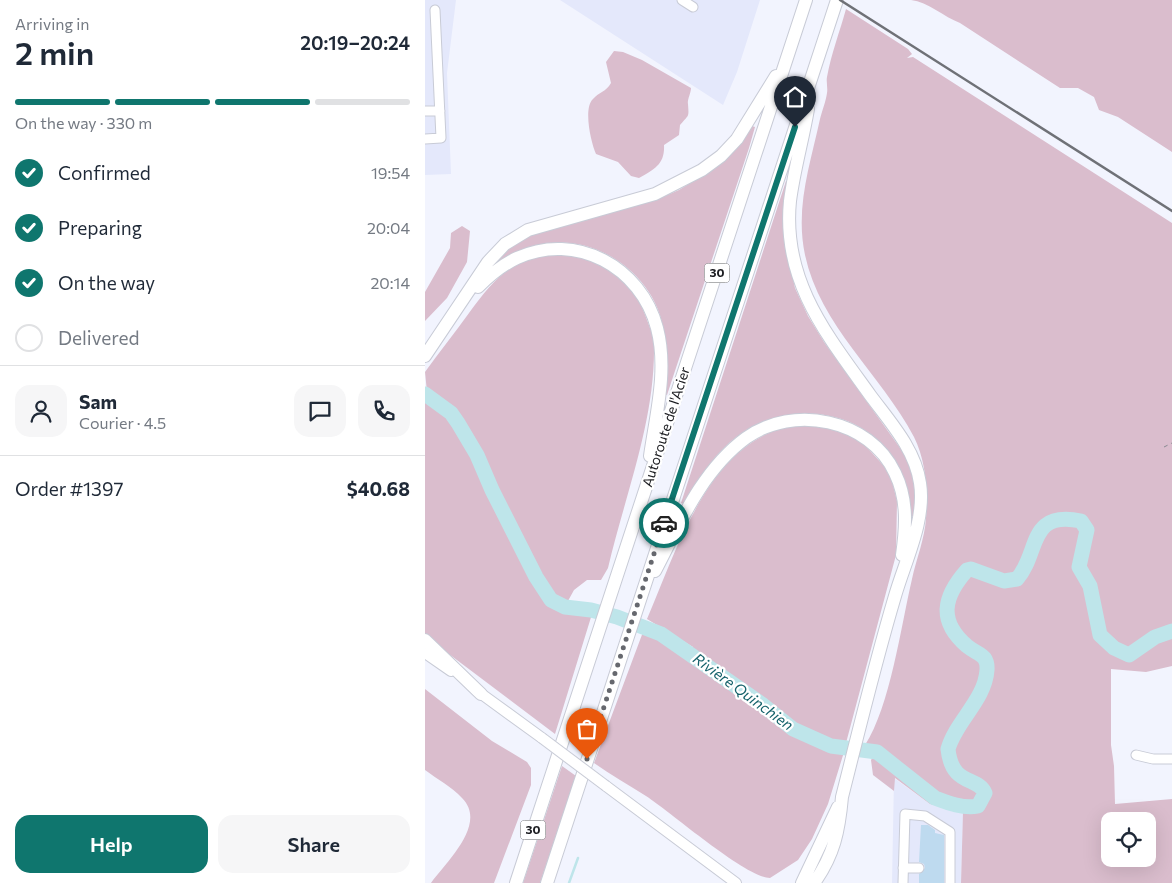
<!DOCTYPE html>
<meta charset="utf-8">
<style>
body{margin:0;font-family:Commissioner,sans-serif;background:#f6f6f7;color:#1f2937;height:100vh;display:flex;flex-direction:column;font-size:19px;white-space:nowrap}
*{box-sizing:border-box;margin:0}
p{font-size:16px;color:#747a83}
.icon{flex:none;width:28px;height:28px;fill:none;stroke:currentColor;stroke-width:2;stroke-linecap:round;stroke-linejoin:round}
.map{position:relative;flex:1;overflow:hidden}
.details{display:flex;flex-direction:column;background:#fff;width:425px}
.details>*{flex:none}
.tools{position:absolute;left:676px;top:812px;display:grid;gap:10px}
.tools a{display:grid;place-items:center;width:55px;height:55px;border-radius:10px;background:#fff;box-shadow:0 5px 20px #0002;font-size:25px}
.pin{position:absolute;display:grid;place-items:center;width:42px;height:42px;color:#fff;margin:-51px -21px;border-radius:50% 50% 50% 0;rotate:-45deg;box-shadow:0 0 5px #0007}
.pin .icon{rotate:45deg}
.courier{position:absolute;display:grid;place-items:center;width:50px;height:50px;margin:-25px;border:4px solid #0f766e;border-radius:50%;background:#fff;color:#222;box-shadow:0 1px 6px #0007}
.head em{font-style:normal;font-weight:600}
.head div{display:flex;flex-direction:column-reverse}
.head{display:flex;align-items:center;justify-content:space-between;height:85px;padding:0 15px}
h1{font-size:32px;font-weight:600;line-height:38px}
.bar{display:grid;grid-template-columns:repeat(4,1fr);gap:8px 5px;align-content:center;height:60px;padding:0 15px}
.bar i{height:6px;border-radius:4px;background:#e0e1e3}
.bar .on{background:#0f766e}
.bar p{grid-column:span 4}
.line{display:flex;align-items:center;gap:12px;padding:0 15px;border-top:1px solid #e0e1e3}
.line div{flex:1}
.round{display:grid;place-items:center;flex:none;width:52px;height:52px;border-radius:15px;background:#f6f6f7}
ol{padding:0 15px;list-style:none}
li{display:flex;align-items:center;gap:15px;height:55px}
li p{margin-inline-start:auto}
li .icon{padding:5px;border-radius:50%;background:#0f766e;color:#fff;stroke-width:4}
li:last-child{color:#747a83}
li i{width:28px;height:28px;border:2px solid #e0e1e3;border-radius:50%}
.primary-button{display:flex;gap:10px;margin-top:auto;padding:10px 15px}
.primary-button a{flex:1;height:58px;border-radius:15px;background:#0f766e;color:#fff;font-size:20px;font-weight:600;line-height:58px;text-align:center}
.primary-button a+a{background:#f6f6f7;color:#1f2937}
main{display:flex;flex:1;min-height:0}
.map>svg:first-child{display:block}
.built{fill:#e4e8fb}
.green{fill:#dabdcd;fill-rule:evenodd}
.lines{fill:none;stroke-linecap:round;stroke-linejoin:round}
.stream{stroke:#bee5ea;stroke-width:2.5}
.river{stroke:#bee5ea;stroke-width:15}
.building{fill:#bedaef}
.minor-casing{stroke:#c8cbd6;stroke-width:11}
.major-casing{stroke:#c8cbd6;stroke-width:12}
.highway-casing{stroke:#c8cbd6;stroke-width:14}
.path{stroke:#888a91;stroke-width:1;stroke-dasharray:4 4;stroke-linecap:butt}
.minor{stroke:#fff;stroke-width:9}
.major{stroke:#fff;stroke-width:10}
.highway{stroke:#fff;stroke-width:12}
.rail{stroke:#6f7177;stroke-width:2.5}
.major-bridge-casing{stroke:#c8cbd6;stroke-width:12;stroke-linecap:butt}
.major-bridge{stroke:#fff;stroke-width:10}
.done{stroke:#66686e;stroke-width:5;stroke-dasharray:0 9}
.route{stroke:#0f766e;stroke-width:6}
.labels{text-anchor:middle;stroke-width:4.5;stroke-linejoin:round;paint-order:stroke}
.shield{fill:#fff;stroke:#5f6063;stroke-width:1}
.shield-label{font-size:12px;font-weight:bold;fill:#1b1c20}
.street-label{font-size:14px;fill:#1b1c20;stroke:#fff}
.water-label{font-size:15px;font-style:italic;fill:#15626b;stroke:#fff}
</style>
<main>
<section class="details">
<div class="head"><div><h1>2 min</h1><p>Arriving in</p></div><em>20:19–20:24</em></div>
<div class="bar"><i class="on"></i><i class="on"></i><i class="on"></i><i></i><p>On the way · 330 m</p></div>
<ol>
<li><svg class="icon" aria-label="check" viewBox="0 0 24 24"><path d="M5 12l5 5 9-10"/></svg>Confirmed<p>19:54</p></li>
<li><svg class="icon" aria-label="check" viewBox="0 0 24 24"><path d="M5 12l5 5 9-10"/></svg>Preparing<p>20:04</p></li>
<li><svg class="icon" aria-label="check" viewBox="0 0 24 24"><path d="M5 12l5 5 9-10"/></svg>On the way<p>20:14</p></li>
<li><i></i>Delivered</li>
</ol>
<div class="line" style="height:90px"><a class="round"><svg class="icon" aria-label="person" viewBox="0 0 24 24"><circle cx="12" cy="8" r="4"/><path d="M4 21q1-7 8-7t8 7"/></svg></a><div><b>Sam</b><p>Courier · 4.5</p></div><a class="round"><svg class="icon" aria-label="chat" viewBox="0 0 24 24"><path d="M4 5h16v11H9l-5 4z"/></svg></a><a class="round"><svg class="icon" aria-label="phone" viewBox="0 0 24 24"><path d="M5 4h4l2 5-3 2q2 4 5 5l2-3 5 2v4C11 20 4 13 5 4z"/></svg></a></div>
<div class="line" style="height:65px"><div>Order #1397</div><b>$40.68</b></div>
<div class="primary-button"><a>Help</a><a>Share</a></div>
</section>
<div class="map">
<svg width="747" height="883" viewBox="0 0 747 883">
<rect width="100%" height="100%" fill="#f2f4fe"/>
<path class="built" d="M0,0H31L22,73L26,174L0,175Z
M135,0H335L312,72L298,105Z
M469,778L505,804L538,811L536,883H467Z"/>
<path class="green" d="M486,0H747V152L693,117L674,110L669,97L653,88H635L535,23C519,17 503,2 486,0Z
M421,9L483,49L487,54L482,58L488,57L747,223V666L721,672L686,669V745L689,766L690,804L747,799V883H536L538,811L505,804L470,778L469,791L448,775L446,760L454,748L440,745C465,707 476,626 487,579C491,560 500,538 501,518C503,491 501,461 489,437C456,374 395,326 380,255C370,208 385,165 395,119C397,111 401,101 402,93C403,88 401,82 402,77C406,54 415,31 421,9ZM685,821H722V859H685Z
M189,51L198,52L217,60L266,88C266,93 262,100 263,104C264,118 264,114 255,125L254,135L239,145C240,164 230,169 214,178L206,176L193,162L171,154C166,143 158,108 168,99C174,92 181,92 186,83L181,62Z
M327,126L330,127L324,148L242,395L239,394C239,374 241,353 239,333C233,280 179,238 127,243C108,245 90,256 73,263L71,261L85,245L98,237L233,199L254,190L286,170Z
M361,181H363L362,250L370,288L383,316L399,342L483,459L491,487L489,516H485C482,501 481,481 474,468C441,404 355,397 304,443C285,460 273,482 259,504L256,503Z
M37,226L45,231L42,262L22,298L0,321V292L25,248L26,233Z
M131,254C175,258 208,276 222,320C225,328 229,337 229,346C230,422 200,495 183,568L176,580H162L149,590L138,610L167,614L130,734L0,636V401L14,408L20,400L2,392L0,372C14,352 30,333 44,313C69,279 86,258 131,254Z
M374,425L401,428L425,435L438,443L459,466L467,481L472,501L471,555L421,743L404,742L383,728L382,739L419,752L403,804L387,839L373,860L345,878C320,877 247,813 221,796C204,785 186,775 169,763L218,632L231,636L256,652L268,647L222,619C252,550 285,435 374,425Z
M0,689L67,741L102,762L106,768V785L69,883H6C21,862 63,824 37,798C27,787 12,779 0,770Z
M137,766L151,776L115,883H98Z"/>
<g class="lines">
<path class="stream" d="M144,883L153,858"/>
<path class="river" d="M0,394L26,413L33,423L52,455L67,490L111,577L126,600L140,607L166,610L192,617L236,634L338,705L368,729L406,746L452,752L510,798C523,803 539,809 553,806L560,793C553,776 527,787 523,749C531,721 560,700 562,670C563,654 553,655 542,646C513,621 518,597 542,570L546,569L579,581L592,579C615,553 602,510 656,521L662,530L654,567L665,586L675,635L689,648L704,655L730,637L747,631"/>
</g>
<path class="building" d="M496,825H503L510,830V833L519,835V883H494V874L500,868L499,864L494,862Z"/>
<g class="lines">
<defs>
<path id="minor" d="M257,0L268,7
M0,111H15
M0,139L16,138L10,10
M711,755L728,759H747
M478,868H494
M478,883L480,814L500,816L525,832V883"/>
<path id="major" d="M0,653L26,671
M51,690L117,738
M181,786L311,883"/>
<path id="highway" d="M383,109C378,139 369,170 365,201C357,281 402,335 445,395C465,422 490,449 495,483C501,520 480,561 470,596C450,663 434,730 417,797C414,831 409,855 389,883
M53,287C65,275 77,265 92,258C151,231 216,267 232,328C243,370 231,414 225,456
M0,356L63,262L80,244L103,230L230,194L277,170L296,156L312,139L351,76
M230,571C254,525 277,470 321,438C368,404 445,419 470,473C483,500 481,527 477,555
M0,640L56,694
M91,883L381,0
M122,883L412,0
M377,883L413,807"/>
</defs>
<use href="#minor" class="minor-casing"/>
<use href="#major" class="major-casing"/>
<use href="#highway" class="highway-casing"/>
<path class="path" d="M739,447L747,443"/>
<use href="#minor" class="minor"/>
<use href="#major" class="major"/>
<use href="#highway" class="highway"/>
<path class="rail" d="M415,0L747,211"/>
<defs>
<path id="major-bridge" d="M117,738L181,786"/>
</defs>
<use href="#major-bridge" class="major-bridge-casing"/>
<use href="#major-bridge" class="major-bridge"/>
</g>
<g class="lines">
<path class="done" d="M162,759L239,523"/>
<path class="route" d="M239,523L370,127"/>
</g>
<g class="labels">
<g class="shield">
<rect x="279.5" y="263.5" width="25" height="19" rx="4"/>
<rect x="95.5" y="820.5" width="25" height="19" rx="4"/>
</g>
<g class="shield-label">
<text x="292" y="277">30</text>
<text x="108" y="834">30</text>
</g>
<g class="street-label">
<text transform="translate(241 427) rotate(-72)" y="5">Autoroute de l'Acier</text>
</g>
<g class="water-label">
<text transform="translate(318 692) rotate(36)" y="5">Rivière Quinchien</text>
</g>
</g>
</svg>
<div class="tools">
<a><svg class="icon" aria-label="locate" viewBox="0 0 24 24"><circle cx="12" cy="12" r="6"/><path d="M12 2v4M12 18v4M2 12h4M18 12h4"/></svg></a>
</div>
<div class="pin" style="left:162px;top:759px;background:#ea580c"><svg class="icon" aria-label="bag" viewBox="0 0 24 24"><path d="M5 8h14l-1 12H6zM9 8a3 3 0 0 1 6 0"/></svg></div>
<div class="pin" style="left:370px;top:127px;background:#1f2937"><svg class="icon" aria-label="home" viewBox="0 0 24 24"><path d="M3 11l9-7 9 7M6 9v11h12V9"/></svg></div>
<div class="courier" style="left:239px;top:523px"><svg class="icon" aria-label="car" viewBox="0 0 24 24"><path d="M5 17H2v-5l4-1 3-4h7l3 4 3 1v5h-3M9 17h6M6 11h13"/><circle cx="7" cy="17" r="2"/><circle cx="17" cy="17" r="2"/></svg></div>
</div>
</main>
